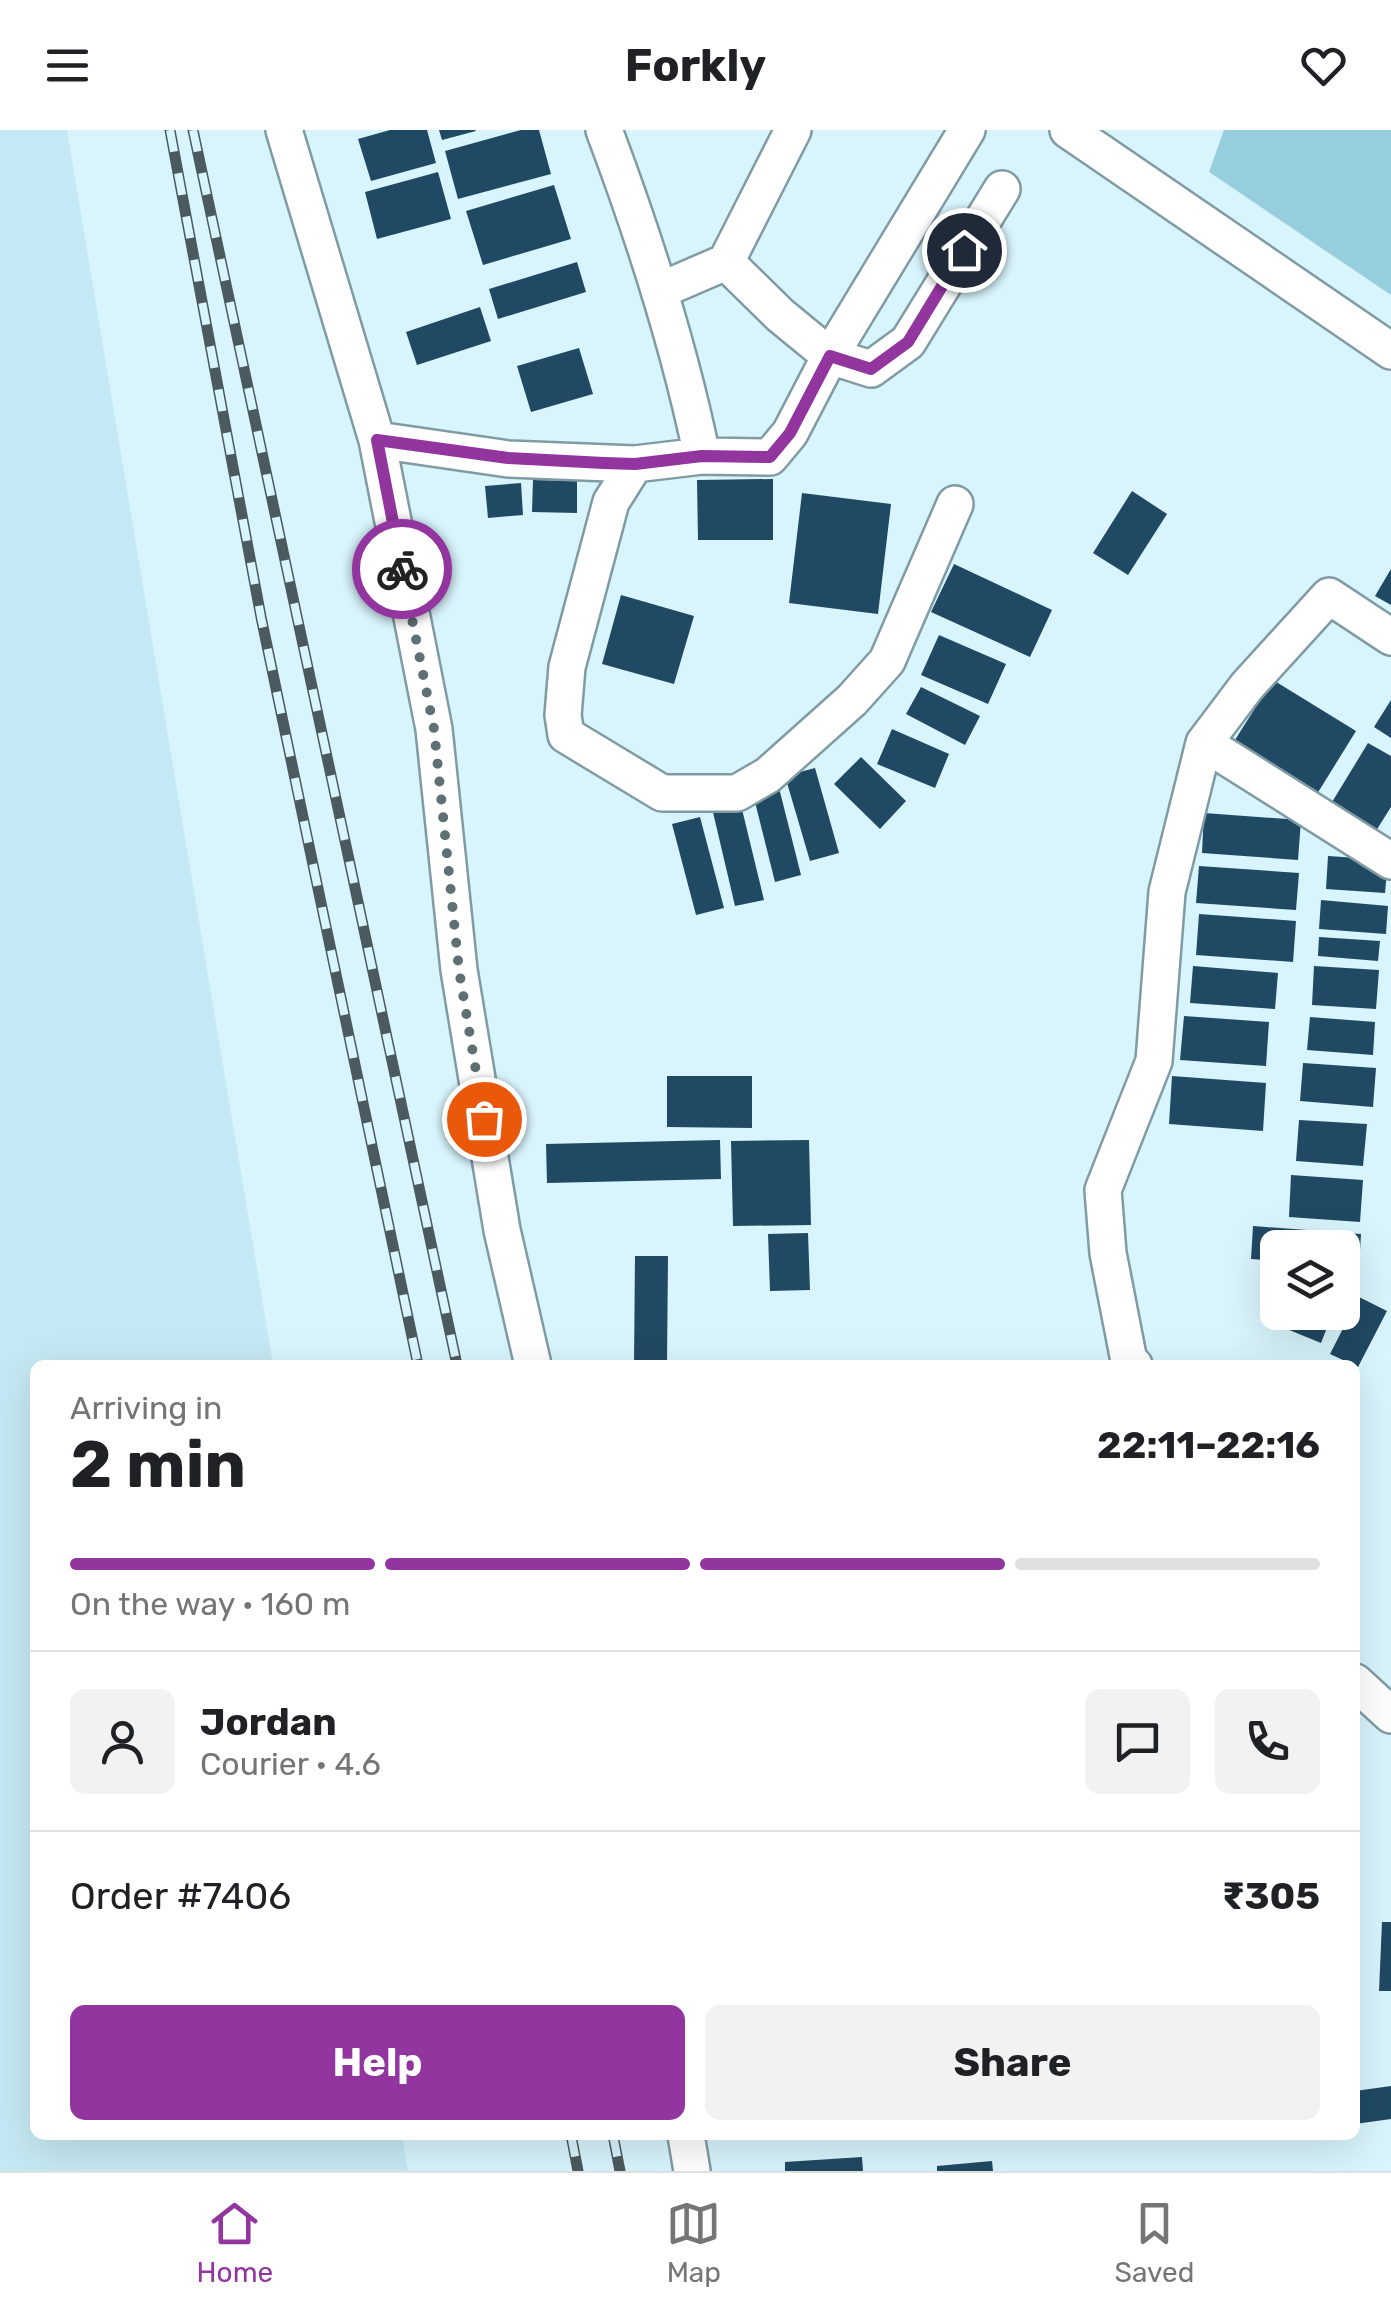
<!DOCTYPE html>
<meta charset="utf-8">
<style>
body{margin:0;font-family:Rubik,sans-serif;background:#f2f2f2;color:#202124;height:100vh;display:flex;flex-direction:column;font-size:38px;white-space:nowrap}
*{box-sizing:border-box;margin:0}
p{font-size:32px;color:#757577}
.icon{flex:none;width:55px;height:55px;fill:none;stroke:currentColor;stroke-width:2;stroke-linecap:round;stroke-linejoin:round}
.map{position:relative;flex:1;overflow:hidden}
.panel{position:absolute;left:30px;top:1230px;width:1330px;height:780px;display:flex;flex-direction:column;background:#fff;border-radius:15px;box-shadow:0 10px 40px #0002}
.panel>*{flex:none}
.fabs{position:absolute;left:1260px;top:1100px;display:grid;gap:20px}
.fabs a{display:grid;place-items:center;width:100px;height:100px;border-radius:15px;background:#fff;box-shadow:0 10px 40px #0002;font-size:50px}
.pin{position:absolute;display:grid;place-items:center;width:85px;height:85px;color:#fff;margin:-42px;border:5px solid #fff;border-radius:50%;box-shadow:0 2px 10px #0007}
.courier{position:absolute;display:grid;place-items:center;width:100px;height:100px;margin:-50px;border:8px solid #92359f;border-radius:50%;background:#fff;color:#222;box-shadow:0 2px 12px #0007}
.summary em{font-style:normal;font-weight:700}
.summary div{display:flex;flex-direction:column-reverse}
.summary{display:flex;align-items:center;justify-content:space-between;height:170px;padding:0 40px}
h1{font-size:65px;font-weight:700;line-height:75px}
.bar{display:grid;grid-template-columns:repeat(4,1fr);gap:15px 10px;align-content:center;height:120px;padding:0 40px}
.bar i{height:12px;border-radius:8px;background:#e0e0e0}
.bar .on{background:#92359f}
.bar p{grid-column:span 4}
.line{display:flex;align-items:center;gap:25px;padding:0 40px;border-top:2px solid #e0e0e0}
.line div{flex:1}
.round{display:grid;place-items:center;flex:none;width:105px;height:105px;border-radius:15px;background:#f2f2f2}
.action{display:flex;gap:20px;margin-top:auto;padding:20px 40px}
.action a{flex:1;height:115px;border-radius:15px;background:#92359f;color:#fff;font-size:40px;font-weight:700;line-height:115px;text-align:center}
.action a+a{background:#f2f2f2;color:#202124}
header{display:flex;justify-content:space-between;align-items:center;height:130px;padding:0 40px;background:#fff;font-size:45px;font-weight:700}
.menu{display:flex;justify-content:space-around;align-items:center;height:140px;border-top:2px solid #e0e0e0;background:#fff;font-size:28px;color:#757577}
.menu a{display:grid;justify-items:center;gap:5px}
.menu .on{color:#92359f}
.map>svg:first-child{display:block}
.built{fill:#c5e9f4}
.green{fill:#97cede}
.building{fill:#204963}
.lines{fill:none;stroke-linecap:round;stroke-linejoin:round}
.minor-casing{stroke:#819ba3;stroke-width:40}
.minor{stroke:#fff;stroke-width:35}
.rail-casing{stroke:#4b5a5e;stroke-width:11}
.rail{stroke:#d8f4fc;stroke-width:8;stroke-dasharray:22;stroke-linecap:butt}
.done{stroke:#5f7075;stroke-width:10;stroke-dasharray:0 18}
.route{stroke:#92359f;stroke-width:12}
</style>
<header><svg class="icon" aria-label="menu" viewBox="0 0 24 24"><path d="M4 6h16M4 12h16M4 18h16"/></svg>Forkly<svg class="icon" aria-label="heart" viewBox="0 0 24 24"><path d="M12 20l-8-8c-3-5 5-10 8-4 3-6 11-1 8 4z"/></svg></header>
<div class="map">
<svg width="1391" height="2041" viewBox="0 0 1391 2041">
<rect width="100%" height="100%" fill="#d8f4fc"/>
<path class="built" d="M0,0H67L273,1235H35V2005H402L408,2041H0Z"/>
<path class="green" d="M1224,0H1391V165L1209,42Z"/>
<path class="building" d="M390,0H427L436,33L371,51L358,9Z
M439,0H475L476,1L442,10Z
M521,0H539L551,44L458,69L445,21Z
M438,42L451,89L377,109L365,62Z
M554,55L571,109L483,135L466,81Z
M577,132L586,162L498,189L489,159Z
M480,177L491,211L417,235L406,202Z
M579,218L593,264L531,282L517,236Z
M773,349V410H698L697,350Z
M533,350L577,351V383L532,382Z
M521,353L523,385L488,388L485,356Z
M1132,361L1167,384L1128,445L1093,423Z
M802,363L891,374L878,484L789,473Z
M954,434L1052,480L1030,527L931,482Z
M1391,439V475L1375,466Z
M621,465L694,486L674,554L602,534Z
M939,505L1006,534L988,574L921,545Z
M1273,550L1356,601L1317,664L1233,613Z
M921,557L980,586L965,615L906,584Z
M1391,570V608L1374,597Z
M892,599L949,624L935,658L877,634Z
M1368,613L1391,626V677L1374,704L1329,677Z
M861,627L906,671L880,699L834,654Z
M815,638L839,723L810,731L785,646Z
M779,658L801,745L775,752L753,664Z
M740,671L764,770L735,776L712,678Z
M1204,683L1301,690L1298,730L1202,723Z
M700,687L724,778L696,785L672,694Z
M1328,726L1388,730L1385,763L1326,759Z
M1199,736L1299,743L1296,780L1196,773Z
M1321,770L1388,776L1386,804L1319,799Z
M1199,784L1296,791L1293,832L1196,825Z
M1319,807L1380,811L1378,831L1318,826Z
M1193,836L1278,843L1275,879L1190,873Z
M1314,836L1379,840L1376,879L1312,875Z
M1184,886L1269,892L1266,936L1180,930Z
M1310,887L1375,892L1373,925L1307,920Z
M1303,933L1376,938L1373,977L1300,971Z
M667,946H752V998L667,997Z
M1172,946L1266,953L1263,1001L1169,994Z
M1299,990L1367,994L1363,1036L1296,1031Z
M720,1010L721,1049L547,1053L546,1014Z
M809,1010L811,1095L733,1096L731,1011Z
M1291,1045L1363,1050L1360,1092L1289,1087Z
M1253,1096L1361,1104L1359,1137L1342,1136V1118H1278V1131L1251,1129Z
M808,1103L810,1160L770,1161L768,1104Z
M635,1126H668L667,1235H634Z
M1359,1167L1387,1181L1358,1237L1330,1224Z
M1288,1182H1333L1321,1213L1282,1197Z
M1382,1792H1391V1861H1379Z
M1391,1956V1989L1355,1994V1961Z
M862,2027L863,2041H785V2032Z
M992,2031L993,2041H937V2036Z"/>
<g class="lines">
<defs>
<path id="minor" d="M284,0L377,310L508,329L635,334L702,326C679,215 644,106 604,0
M967,0L830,226L871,239L908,212L1002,59
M1068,0L1391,221
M659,161L726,132
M377,310L434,599L459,840L502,1100L533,1235
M702,326L770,327L790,303L830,226L780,185L726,132L793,0
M635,334L611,372L567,537L563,585L566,605L662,663H737L768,645L852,570L887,531L955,374
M1391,507L1329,466L1247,556L1204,613L1391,731
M1134,1235L1129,1231L1108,1123L1103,1060L1154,931L1167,762L1204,613
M1355,1552L1391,1585
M686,2005L692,2041"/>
</defs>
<use href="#minor" class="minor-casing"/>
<use href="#minor" class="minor"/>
<defs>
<path id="rail" d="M170,0L261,487L418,1235
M193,0L457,1235
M571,2005L578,2041
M613,2005L620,2041"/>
</defs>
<use href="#rail" class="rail-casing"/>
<use href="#rail" class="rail"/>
</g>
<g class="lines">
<path class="done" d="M402,439L434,599L459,840L484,989"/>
<path class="route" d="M402,439L377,310L508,328L604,333L635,334L702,326L770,327L790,303L830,226L871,239L908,212L964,120"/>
</g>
</svg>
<div class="fabs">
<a><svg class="icon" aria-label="layers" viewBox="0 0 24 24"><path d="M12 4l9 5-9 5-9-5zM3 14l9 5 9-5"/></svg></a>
</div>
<div class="pin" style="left:484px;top:989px;background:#ea580c"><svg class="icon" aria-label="bag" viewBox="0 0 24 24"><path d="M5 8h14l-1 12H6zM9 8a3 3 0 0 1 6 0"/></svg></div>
<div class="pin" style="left:964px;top:120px;background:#1f2937"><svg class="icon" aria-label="home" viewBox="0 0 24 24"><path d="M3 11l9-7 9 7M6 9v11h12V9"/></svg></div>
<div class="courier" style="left:402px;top:439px"><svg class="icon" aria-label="bike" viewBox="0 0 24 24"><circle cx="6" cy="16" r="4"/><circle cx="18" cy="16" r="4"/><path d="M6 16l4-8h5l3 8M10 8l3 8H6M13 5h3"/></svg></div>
<section class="panel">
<div class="summary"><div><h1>2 min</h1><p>Arriving in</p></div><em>22:11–22:16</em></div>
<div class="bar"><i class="on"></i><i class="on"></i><i class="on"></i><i></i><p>On the way · 160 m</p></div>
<div class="line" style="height:180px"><a class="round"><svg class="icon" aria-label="person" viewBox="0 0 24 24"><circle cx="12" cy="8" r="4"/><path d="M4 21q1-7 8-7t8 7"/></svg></a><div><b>Jordan</b><p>Courier · 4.6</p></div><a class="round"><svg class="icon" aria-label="chat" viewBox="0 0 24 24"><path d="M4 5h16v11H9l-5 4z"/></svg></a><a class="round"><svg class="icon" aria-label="phone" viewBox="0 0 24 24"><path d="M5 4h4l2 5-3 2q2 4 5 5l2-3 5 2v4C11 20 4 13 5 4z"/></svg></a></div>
<div class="line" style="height:130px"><div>Order #7406</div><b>₹305</b></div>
<div class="action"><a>Help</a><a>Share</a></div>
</section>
</div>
<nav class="menu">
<a class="on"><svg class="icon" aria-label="home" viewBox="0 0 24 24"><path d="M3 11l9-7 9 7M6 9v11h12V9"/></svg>Home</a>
<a><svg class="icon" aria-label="map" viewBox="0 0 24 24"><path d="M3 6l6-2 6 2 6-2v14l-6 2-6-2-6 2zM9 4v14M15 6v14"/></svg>Map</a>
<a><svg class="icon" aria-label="saved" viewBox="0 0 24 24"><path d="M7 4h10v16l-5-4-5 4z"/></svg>Saved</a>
</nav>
